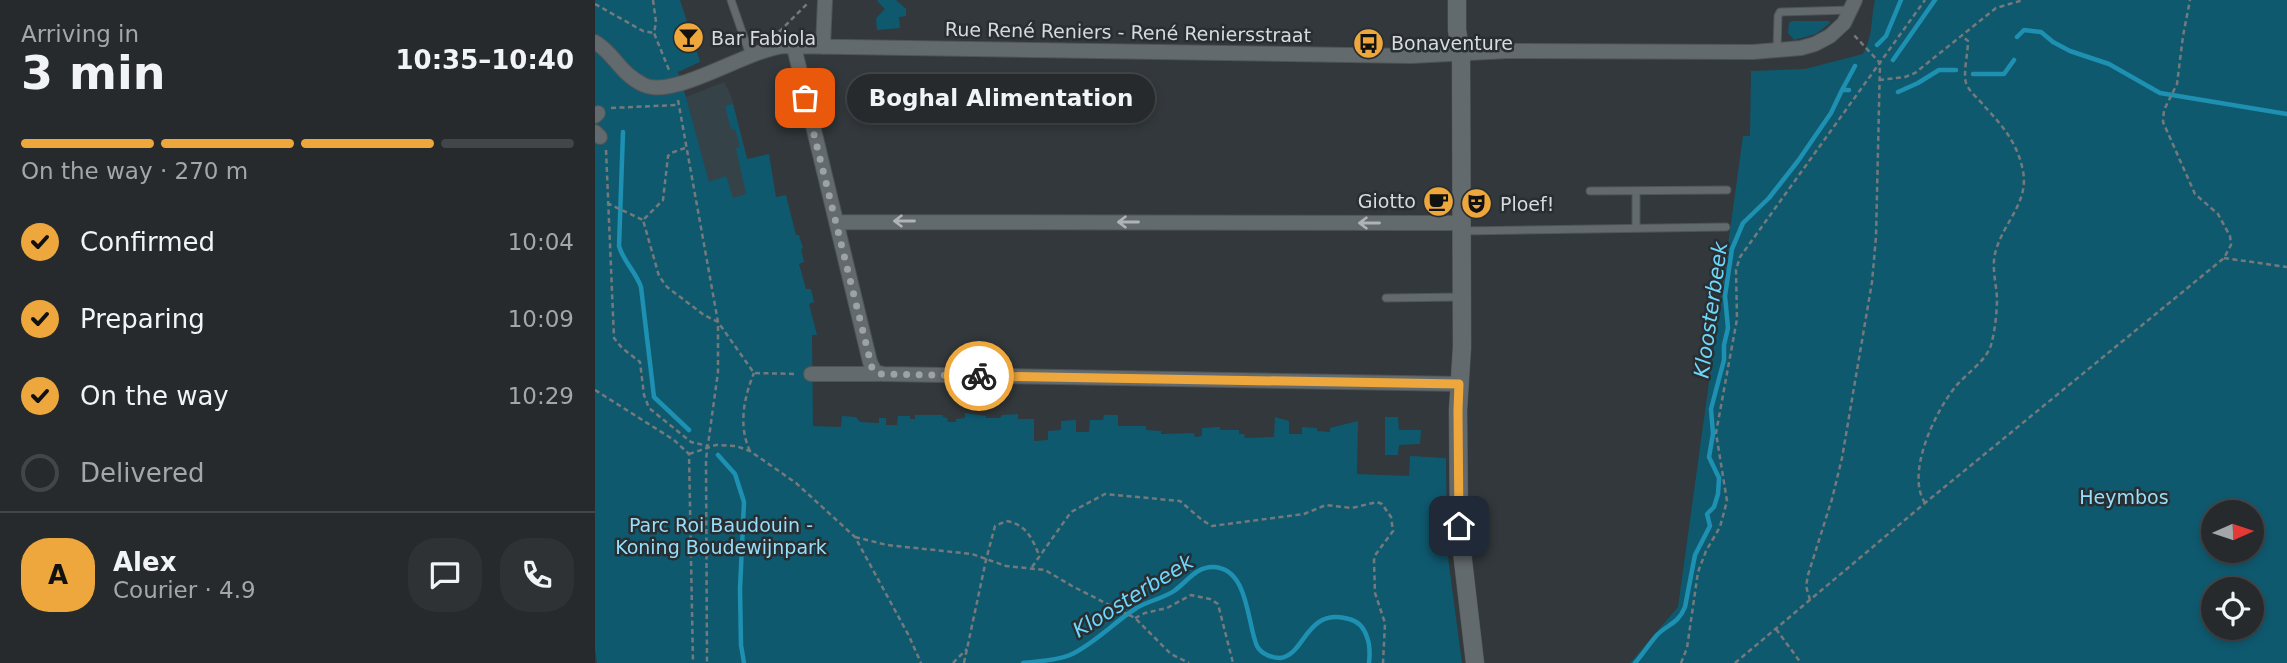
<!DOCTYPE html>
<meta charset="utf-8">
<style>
body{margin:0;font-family:"DejaVu Sans",sans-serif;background:#2e3234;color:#f1f3f6;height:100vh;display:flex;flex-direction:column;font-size:26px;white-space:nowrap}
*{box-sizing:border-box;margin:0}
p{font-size:23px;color:#a4a7a9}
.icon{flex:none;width:38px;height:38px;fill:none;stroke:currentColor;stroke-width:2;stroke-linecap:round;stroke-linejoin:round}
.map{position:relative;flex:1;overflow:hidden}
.side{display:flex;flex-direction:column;background:#262a2c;width:595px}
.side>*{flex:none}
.needle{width:46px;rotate:87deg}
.controls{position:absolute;left:1606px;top:500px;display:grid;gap:14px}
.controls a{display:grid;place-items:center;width:63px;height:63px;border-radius:50%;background:#262a2c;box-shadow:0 4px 10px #0003,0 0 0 2px #424648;font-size:35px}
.pin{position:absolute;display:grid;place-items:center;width:60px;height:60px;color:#fff;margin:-30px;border-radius:14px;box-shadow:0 4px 10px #0006}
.courier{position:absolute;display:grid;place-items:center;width:70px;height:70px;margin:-35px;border:5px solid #eea73c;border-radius:50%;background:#fff;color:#222;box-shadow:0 2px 9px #0007}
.bubble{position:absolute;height:49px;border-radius:24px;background:#262a2c;box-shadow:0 4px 10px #0003,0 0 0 2px #424648;font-size:23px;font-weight:800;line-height:49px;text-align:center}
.head em{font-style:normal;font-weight:800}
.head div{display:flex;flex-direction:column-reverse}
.head{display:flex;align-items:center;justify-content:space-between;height:119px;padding:0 21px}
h1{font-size:46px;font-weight:800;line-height:52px}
.bar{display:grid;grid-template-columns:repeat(4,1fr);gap:10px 7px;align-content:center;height:84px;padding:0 21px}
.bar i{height:9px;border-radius:5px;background:#424648}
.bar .current{background:#eea73c}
.bar p{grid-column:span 4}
.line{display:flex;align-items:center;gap:18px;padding:0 21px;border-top:2px solid #424648}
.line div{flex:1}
.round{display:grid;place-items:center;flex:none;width:74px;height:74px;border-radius:28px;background:#2e3234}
ol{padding:0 21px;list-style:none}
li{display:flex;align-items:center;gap:21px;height:77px}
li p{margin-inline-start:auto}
li .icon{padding:7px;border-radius:50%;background:#eea73c;color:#111;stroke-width:4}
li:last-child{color:#a4a7a9}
li i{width:38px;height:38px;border:4px solid #424648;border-radius:50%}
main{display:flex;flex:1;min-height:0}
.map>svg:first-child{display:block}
.built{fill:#354349}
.green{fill:#0f596f;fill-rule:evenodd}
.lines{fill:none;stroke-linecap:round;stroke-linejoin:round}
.stream{stroke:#1e90b1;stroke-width:4.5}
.lane-casing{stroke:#4f5456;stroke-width:9}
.street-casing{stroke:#4f5456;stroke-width:16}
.secondary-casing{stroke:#4f5456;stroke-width:19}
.path{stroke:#747a7c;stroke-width:2.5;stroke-dasharray:5 3.5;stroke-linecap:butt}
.lane{stroke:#636a6d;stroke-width:7}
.street{stroke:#636a6d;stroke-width:14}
.secondary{stroke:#636a6d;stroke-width:18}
.oneway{stroke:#aeb3b6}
.done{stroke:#9da2a4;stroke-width:7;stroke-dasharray:0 12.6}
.route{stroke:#eea73c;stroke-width:9}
.labels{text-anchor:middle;stroke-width:5;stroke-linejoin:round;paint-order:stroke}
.street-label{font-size:19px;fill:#d7dbdd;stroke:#282e31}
.poi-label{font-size:19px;fill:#d7dbdd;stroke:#282e31;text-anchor:start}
.park-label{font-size:19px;fill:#96dffa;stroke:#282e31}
.water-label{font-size:21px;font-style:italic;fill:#6fd7fb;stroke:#282e31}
</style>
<main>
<section class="side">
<div class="head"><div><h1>3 min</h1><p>Arriving in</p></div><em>10:35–10:40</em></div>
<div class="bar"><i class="current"></i><i class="current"></i><i class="current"></i><i></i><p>On the way · 270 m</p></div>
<ol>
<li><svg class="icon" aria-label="check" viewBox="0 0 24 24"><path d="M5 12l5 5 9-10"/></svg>Confirmed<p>10:04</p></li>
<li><svg class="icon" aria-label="check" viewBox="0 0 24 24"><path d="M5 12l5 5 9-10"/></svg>Preparing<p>10:09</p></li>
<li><svg class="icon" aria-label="check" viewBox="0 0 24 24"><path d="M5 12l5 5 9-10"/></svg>On the way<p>10:29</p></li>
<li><i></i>Delivered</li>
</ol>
<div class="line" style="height:126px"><b class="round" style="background:#eea73c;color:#111">A</b><div><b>Alex</b><p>Courier · 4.9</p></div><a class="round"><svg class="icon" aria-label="chat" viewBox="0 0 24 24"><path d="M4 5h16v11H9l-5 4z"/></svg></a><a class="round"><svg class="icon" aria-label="phone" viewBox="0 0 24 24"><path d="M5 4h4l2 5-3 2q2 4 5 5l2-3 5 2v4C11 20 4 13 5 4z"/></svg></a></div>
</section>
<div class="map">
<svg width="1692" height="663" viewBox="0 0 1692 663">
<rect width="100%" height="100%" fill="#32383b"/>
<path class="built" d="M129,82L136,96L181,269L140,280L91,97Z"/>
<path class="green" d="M0,0H85L105,62L83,72L91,97L114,182L131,176L138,198L151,194L141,148L145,147L140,129H136L130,106L138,104L152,159L174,154L181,197L191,195L201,235H204L208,248L206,249L209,262L204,264L211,289H216L219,302L214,304L222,335H217L218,426L246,427L247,416L261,417L265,422L284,423V418H291V425H302L303,416H315V419H320V415H348V417L352,418L353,422H361V419L370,418V413L391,416V418H405L407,415L423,414V419H439V441L453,440V431L466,430V421L481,420V432H494L495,420H508L509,415H523V426H551V430L566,431V434L599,433L600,437L607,436V428L625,427V430H644V434H649L650,438L679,437L680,417L694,421V434H707V427L722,428V431L735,432V428L763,421L762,474L814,476L815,456L851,458L852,550L867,663H2L0,649Z
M283,0H301L311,9V16L304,17L305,28L282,30L281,18L290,9L282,1Z
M1280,0H1692V663H1035L1083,607L1148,136H1155L1156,71L1210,69L1268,54C1279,33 1275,22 1280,0ZM1619,513H1657V551H1619ZM1619,590H1657V628H1619Z
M1197,21H1234L1235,23L1221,34L1199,40L1193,33L1194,23Z
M790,417H803L804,430H826L825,444L804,445L803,455H790Z"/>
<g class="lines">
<path class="stream" d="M1422,37L1429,30L1446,32L1458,42L1475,51L1514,64L1565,93L1692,114
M1282,45L1291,36L1306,0
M1298,60L1340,0
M1378,74H1409L1419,60
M1247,90L1260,66
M1303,92L1323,83L1344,70H1361
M28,132L24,246C28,261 41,272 46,287L59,397L94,430
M123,455L140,474L149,502L145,589L146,645L149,663
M428,663C443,661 461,661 475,655C499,644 518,623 540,609C552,601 567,599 579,591C592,582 601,566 619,567C654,569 652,624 662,646C666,654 677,658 685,658C711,655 710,607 754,619C763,621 769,628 772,637C775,645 775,654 774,663
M1040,663C1048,654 1054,644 1062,635C1073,624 1083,624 1090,607L1100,555L1115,526L1112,514L1119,507L1123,494L1124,478L1114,457L1118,434L1116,409L1129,360V345L1133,328L1130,296L1137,249L1148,223L1174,198L1203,161L1236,113L1247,90H1254"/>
<defs>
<path id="lane" d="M136,0L155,55
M1182,50L1183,16L1185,12L1256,10
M995,191L1132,190
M1041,191V228
M867,231L1131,227
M791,298L866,297"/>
<path id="street" d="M0,42C19,53 25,74 49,85C80,99 151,50 189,46L816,56L912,51L1158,52L1206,48L1220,44L1235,36L1249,23L1260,0
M199,47L275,362L280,372L288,374L865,384
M228,47L230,0
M0,116L3,113
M0,132L5,137
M241,222L866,223
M216,374H284"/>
<path id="secondary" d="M862,0V30L866,55L867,347L863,410L864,526L880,663"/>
</defs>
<use href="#lane" class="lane-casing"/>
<use href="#street" class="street-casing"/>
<use href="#secondary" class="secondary-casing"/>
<path class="path" d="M58,0L61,22L59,33L74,70
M0,4L48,31L59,33
M184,32L214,2
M1284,80L1310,77L1320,73L1401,8L1428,0
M83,100L123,322V372L111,459L112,663
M16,108L82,105
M90,148L76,153L73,156L68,200L48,220L64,276L72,287L109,315L123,322L159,373L202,374
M11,150L19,338L27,348L45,362L49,395L54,408L96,442L113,446
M12,203L48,220
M1629,258L1692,267
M0,390L79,440L94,454L98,663
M155,451C143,426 149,397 159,373
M94,454L121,445L141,446L155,451L201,483L260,537L314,636L326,663
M1330,503C1310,473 1341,410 1361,386C1372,373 1391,361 1396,345C1400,331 1402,312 1402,298C1401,282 1396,265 1401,250C1409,222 1434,202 1428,171C1423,145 1409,127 1391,108C1385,100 1374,92 1371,83C1368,73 1373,53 1373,41L1367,36
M260,537L292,545L377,554L411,566L450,570L477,586L540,618L576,654L594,663
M437,567L476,512L510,494L585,501L607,520L617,526L709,514L731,505L757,508L782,502L787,504L796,517L798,531L781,554L779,560L780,593L790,623L788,663
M1215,600L1211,586L1213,575L1237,499L1247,458L1277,282L1281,237L1285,63L1258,34
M540,618L550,613L572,608L596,595L615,599L623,604L638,663
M1181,629L1206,663
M358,663L372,649
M369,663L391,560L400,526L411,521C431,524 437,538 444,555
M1086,663L1092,648L1103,572L1111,551L1125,527L1132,501L1121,433L1142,319L1141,270L1145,257L1330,0
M1140,663L1330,503L1629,258L1636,245L1635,236L1623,214L1600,194L1568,122L1569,110L1582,84L1588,36L1595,0"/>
<use href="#lane" class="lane"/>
<use href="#street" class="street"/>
<use href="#secondary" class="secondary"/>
</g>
<defs><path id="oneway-shaft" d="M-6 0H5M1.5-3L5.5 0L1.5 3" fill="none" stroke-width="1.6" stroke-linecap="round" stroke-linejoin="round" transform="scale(1.75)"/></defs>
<g class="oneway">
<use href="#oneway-shaft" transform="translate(309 221) rotate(-180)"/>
<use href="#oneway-shaft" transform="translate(533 222) rotate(-180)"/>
<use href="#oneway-shaft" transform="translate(774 223) rotate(-180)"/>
</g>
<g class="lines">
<path class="done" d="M210,98L277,368L284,374L384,376"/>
<path class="route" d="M384,376L864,384L863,410L864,526"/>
</g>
<defs>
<symbol id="bar-disc" viewBox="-11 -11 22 22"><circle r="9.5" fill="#eea73c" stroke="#282e31"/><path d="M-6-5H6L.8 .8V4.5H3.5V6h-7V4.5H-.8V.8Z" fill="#111"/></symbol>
<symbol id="bus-disc" viewBox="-11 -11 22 22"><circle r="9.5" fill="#eea73c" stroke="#282e31"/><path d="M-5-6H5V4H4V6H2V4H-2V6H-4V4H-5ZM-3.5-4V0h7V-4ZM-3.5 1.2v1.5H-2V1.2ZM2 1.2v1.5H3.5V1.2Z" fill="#111"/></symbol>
<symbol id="cafe-disc" viewBox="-11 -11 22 22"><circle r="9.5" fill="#eea73c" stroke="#282e31"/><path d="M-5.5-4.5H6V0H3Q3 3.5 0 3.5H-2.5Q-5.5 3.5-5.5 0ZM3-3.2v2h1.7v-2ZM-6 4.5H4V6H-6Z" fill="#111"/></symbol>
<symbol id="theatre-disc" viewBox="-11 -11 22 22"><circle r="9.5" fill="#eea73c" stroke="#282e31"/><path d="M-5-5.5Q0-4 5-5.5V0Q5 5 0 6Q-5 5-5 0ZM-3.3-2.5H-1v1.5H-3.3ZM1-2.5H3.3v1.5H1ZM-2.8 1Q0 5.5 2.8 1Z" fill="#111"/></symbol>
</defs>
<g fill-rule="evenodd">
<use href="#bar-disc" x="76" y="20" width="35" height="35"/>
<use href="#bus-disc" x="756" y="26" width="35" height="35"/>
<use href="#cafe-disc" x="826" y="184" width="35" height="35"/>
<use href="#theatre-disc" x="864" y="186" width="35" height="35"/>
</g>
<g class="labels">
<g class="street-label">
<text transform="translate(533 32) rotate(1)" y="7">Rue René Reniers - René Reniersstraat</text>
</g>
<g class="poi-label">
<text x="116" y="45">Bar Fabiola</text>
<text x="796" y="50">Bonaventure</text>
<text x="821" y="208" text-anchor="end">Giotto</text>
<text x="905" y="211">Ploef!</text>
</g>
<g class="park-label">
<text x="1529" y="504">Heymbos</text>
<text x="126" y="532">Parc Roi Baudouin -<tspan x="126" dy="22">Koning Boudewijnpark</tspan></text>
</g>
<g class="water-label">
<text transform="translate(1116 310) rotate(-82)" y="7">Kloosterbeek</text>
<text transform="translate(538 596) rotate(-32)" y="7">Kloosterbeek</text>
</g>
</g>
</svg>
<div class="controls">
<a><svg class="needle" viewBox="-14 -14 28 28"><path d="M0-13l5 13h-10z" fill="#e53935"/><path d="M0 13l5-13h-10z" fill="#a4a7a9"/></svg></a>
<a><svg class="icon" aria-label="locate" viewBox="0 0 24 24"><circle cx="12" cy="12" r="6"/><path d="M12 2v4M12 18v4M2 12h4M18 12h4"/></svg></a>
</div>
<div class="pin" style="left:210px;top:98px;background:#ea580c"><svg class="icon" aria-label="bag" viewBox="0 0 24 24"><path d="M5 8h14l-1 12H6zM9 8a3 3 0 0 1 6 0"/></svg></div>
<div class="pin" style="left:864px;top:526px;background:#1f2937"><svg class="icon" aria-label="home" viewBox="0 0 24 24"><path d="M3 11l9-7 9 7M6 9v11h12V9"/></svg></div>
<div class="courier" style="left:384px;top:376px"><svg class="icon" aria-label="bike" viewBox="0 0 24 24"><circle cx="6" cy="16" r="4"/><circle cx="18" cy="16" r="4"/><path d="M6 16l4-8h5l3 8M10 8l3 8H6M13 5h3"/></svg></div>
<div class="bubble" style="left:252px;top:74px;width:308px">Boghal Alimentation</div>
</div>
</main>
